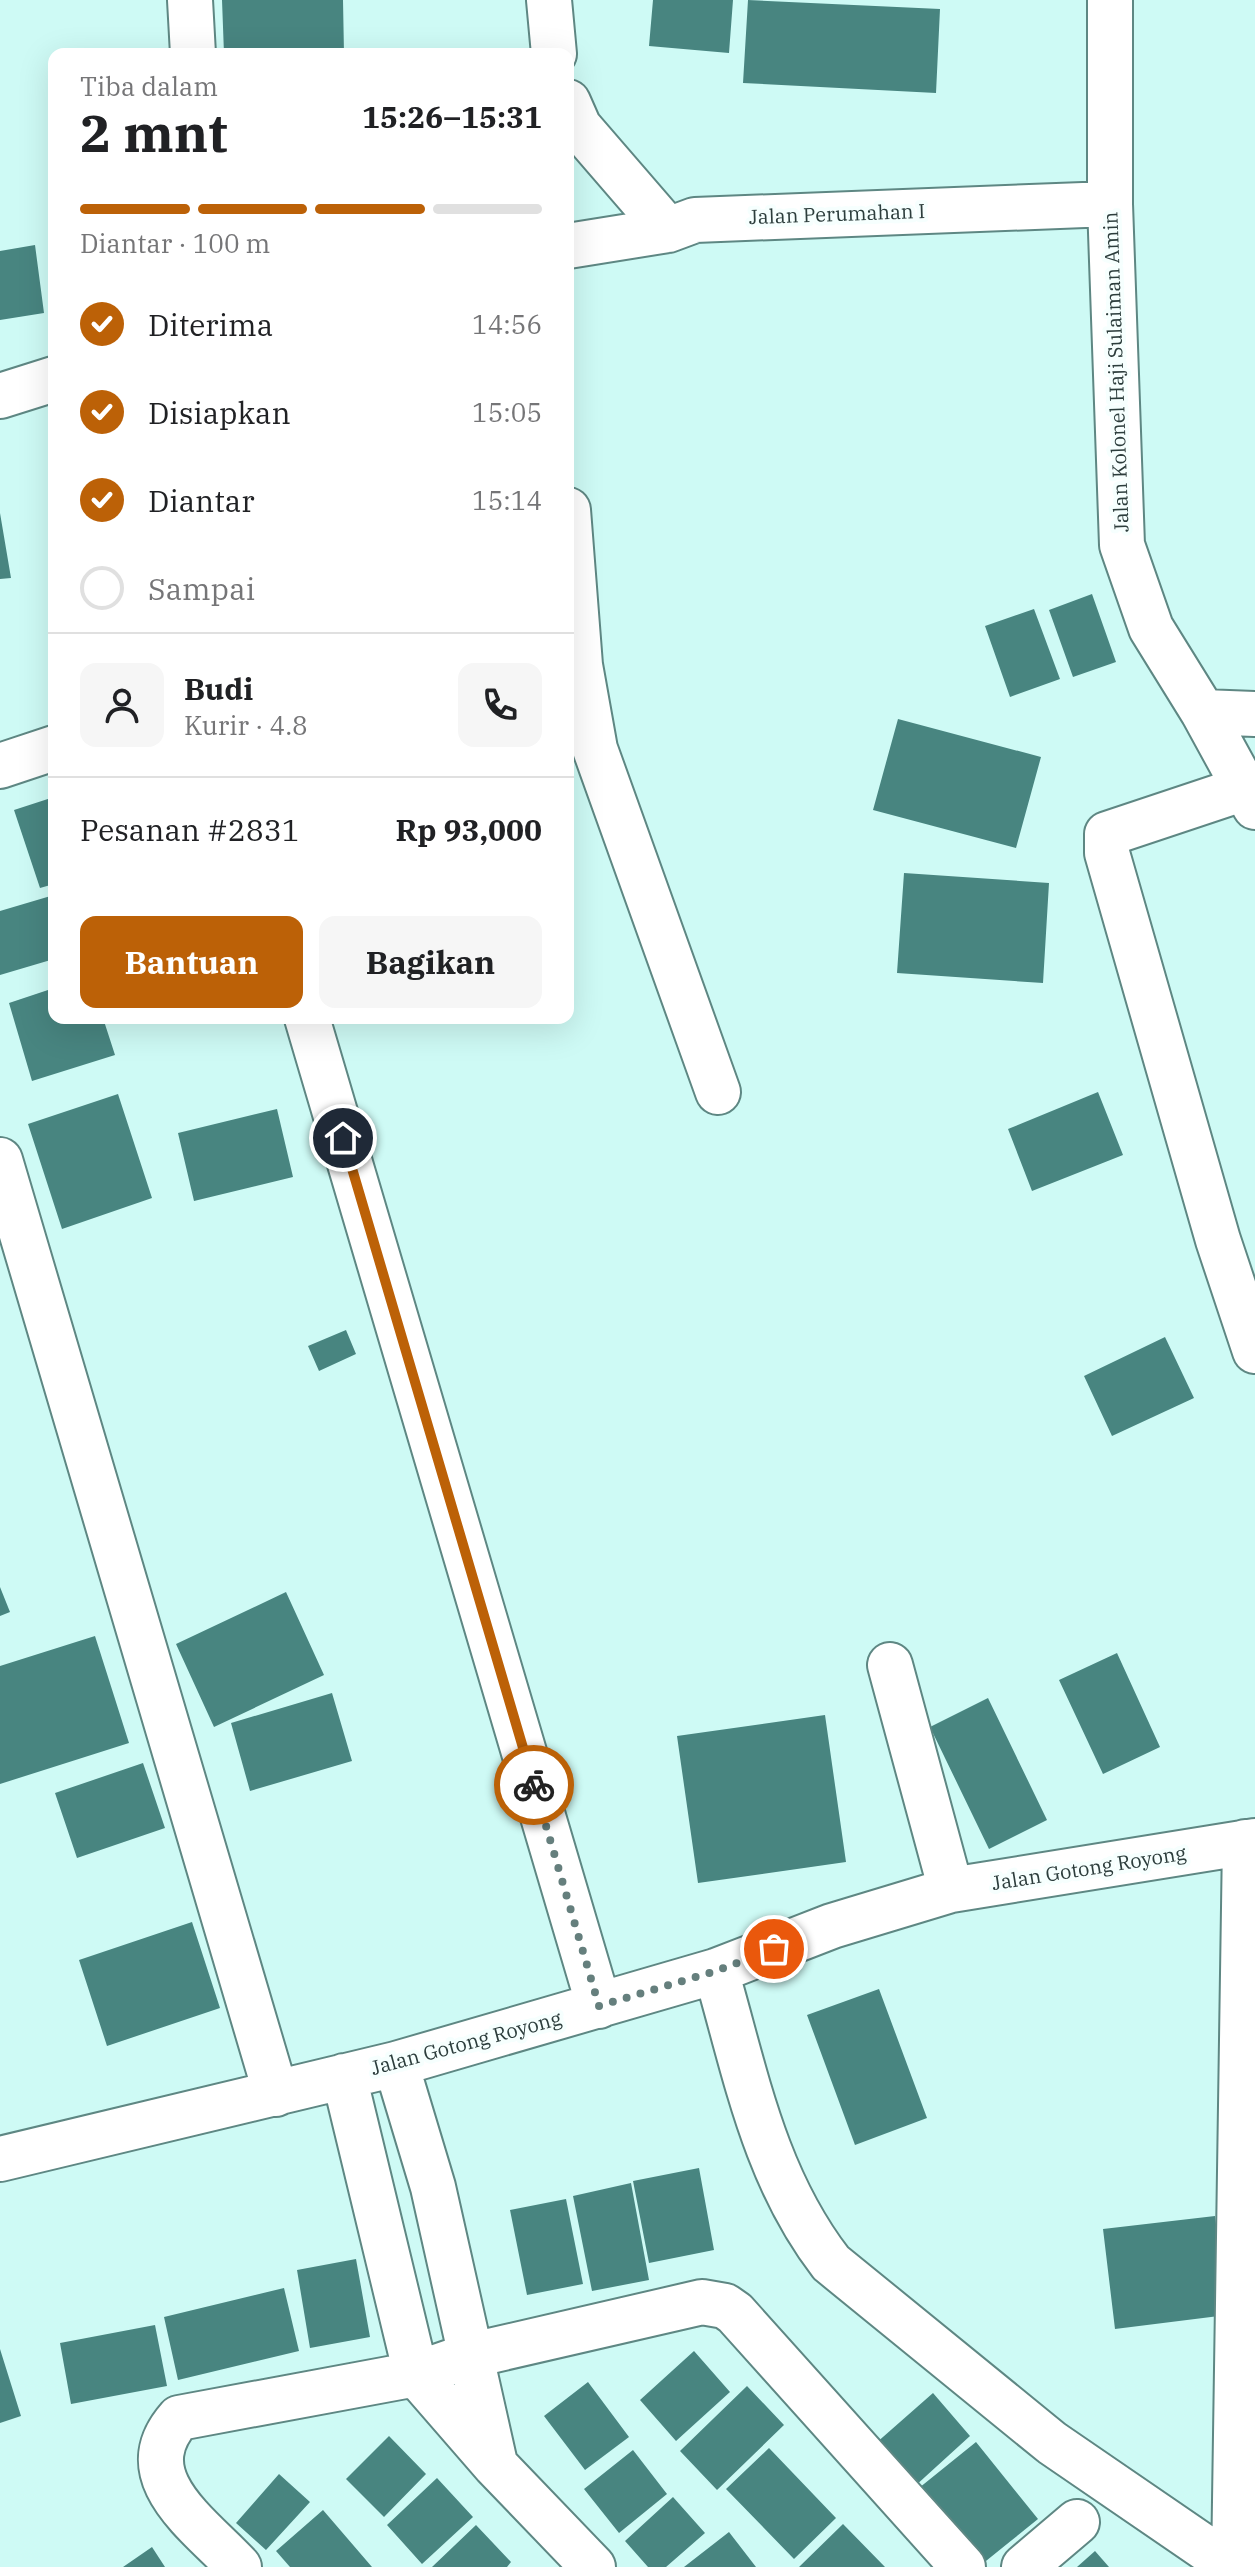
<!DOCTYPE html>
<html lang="id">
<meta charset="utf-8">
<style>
body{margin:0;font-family:"IBM Plex Serif",serif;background:#f6f6f6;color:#202124;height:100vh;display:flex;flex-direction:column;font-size:30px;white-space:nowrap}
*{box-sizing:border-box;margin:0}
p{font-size:26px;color:#757577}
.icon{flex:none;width:44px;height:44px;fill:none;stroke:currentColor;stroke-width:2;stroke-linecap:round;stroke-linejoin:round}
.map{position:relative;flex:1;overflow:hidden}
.side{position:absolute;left:48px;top:48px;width:526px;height:976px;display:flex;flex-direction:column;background:#fff;border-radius:16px;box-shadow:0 8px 32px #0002}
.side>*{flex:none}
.pin{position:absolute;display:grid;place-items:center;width:68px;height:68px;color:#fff;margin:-34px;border:4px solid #fff;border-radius:50%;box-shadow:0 2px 8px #0007}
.courier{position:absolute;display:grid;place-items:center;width:80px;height:80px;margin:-40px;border:6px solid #bc6107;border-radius:50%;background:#fff;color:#222;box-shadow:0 2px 10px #0007}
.head em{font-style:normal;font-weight:700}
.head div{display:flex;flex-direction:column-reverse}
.head{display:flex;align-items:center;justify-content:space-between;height:136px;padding:0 32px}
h1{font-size:52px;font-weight:700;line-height:60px}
.bar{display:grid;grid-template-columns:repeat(4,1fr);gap:12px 8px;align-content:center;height:96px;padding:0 32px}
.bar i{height:10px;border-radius:6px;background:#e0e0e0}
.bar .current{background:#bc6107}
.bar p{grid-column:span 4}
.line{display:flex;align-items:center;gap:20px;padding:0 32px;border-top:2px solid #e0e0e0}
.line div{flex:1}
.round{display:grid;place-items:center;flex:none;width:84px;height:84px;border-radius:16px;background:#f6f6f6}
ol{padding:0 32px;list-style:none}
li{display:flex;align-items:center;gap:24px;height:88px}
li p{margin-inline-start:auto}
li .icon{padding:8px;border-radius:50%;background:#bc6107;color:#fff;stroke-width:4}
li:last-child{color:#757577}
li i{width:44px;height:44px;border:4px solid #e0e0e0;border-radius:50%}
.action{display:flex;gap:16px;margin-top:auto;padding:16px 32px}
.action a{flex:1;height:92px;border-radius:16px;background:#bc6107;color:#fff;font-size:32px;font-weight:700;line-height:92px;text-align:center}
.action a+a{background:#f6f6f6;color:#202124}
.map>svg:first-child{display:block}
.building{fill:#488580}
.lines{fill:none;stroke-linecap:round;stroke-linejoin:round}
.minor-casing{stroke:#5e8783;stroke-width:48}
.minor{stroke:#fff;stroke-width:44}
.done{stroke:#657f7d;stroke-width:8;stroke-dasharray:0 14.4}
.route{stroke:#bc6107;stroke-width:10}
.labels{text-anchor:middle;stroke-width:8;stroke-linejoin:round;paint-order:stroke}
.street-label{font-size:20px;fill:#2c3d3c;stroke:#f6fffe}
</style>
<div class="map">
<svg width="1255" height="2567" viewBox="0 0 1255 2567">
<rect width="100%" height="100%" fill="#cefaf5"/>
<path class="building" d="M222,0H343L344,54H224Z
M653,0H733L729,53L649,46Z
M748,0L940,9L936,93L743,83Z
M35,245L44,313L0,320V251Z
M0,513L11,578L0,579Z
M1092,594L1116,662L1073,677L1049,610Z
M1034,609L1060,679L1010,697L985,626Z
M898,719L1041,757L1016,848L873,810Z
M54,797V884L40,888L14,810Z
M904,873L1049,883L1043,983L897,973Z
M54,895V959L0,975V911Z
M54,988V1018H103L115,1055L32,1081L9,1003Z
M1098,1092L1123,1155L1032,1191L1008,1129Z
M118,1094L152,1198L62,1229L28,1124Z
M277,1109L293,1177L194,1201L178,1133Z
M346,1330L356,1354L319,1371L308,1346Z
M1165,1337L1194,1398L1112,1436L1084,1376Z
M0,1587L10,1612L0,1616Z
M286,1592L324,1675L214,1727L176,1644Z
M95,1636L129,1743L0,1784V1666Z
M1117,1653L1160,1747L1103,1774L1059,1680Z
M332,1693L352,1761L250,1791L231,1723Z
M988,1698L1047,1820L989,1849L930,1727Z
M825,1715L846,1862L698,1883L677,1736Z
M143,1763L165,1828L77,1858L55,1793Z
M192,1922L220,2008L107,2046L79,1960Z
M879,1989L927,2118L855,2145L807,2015Z
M699,2168L714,2250L649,2263L633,2181Z
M631,2183L649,2280L592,2291L573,2196Z
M566,2199L583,2284L527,2295L510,2210Z
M1215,2216L1227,2315L1115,2329L1103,2229Z
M356,2259L370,2337L310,2348L297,2270Z
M284,2288L299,2351L178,2380L164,2317Z
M155,2325L167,2386L71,2404L60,2343Z
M0,2349L21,2416L0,2423Z
M694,2351L730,2392L676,2441L640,2400Z
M588,2382L629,2437L585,2470L544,2416Z
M747,2386L784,2425L717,2490L680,2451Z
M933,2393L970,2436L914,2487L875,2444Z
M389,2436L426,2474L384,2517L346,2479Z
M976,2442L1038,2519L981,2565L919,2488Z
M769,2448L836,2518L794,2559L726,2489Z
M633,2450L667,2494L619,2533L584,2489Z
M279,2474L310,2502L266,2550L236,2523Z
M437,2478L473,2517L422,2564L387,2525Z
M673,2497L705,2533L666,2567H648L625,2541Z
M323,2510L372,2567H290L276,2551Z
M843,2524L885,2567H799Z
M476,2525L511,2562L507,2567H432Z
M729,2532L756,2567H684Z
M152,2547L165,2567H123Z
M1095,2551L1109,2567H1077Z"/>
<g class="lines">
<defs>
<path id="minor" d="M190,0L193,54
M549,0L554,54
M1110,0V204L1122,545L1151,628L1203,712L1255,807
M568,102L579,127L668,230
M568,246L668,230L695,220L1110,204
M0,396L54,379
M568,510L580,665L595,749L718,1092
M1203,712L1255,714
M0,766L54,748
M1245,788L1107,834V853L1218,1240L1255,1351
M307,1018L599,2006
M0,1160L276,2094
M890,1665L951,1890
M716,1971C746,2075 764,2176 831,2263L1052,2443L1233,2567
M396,2064L433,2187L494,2459
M344,2076L416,2374L495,2465L593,2567
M0,2159L396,2064L716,1971L832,1926L951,1890L1255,1841
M239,2567C200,2525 127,2477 179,2418L416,2374L468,2356L702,2302L725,2306L735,2313L963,2567
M1024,2567L1077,2522
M1234,2567L1245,1842"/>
</defs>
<use href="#minor" class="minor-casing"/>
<use href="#minor" class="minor"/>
</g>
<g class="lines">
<path class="done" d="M534,1785L599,2006L716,1971L774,1949"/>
<path class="route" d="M343,1138L534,1785"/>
</g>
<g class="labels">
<g class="street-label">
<text transform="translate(837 214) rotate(-2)" y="7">Jalan Perumahan I</text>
<text transform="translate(1116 372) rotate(-92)" y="7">Jalan Kolonel Haji Sulaiman Amin</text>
<text transform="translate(1089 1868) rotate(-9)" y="7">Jalan Gotong Royong</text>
<text transform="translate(466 2043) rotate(-15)" y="7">Jalan Gotong Royong</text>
</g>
</g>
</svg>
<div class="pin" style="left:774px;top:1949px;background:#ea580c"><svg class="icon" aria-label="bag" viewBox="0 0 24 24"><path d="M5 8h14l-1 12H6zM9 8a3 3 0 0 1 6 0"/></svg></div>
<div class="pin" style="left:343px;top:1138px;background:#1f2937"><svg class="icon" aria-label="home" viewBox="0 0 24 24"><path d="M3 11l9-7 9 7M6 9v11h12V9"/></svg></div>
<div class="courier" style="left:534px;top:1785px"><svg class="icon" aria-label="bike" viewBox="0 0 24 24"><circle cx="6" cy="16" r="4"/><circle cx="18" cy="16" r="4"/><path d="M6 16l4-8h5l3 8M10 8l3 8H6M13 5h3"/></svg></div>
<section class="side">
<div class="head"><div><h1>2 mnt</h1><p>Tiba dalam</p></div><em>15:26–15:31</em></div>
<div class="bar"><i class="current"></i><i class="current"></i><i class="current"></i><i></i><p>Diantar · 100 m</p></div>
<ol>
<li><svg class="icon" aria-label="check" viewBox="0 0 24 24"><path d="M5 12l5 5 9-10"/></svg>Diterima<p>14:56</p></li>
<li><svg class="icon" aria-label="check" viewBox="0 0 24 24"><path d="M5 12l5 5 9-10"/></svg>Disiapkan<p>15:05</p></li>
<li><svg class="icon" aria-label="check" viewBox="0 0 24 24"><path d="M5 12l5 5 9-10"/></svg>Diantar<p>15:14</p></li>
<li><i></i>Sampai</li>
</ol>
<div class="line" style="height:144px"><a class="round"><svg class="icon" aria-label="person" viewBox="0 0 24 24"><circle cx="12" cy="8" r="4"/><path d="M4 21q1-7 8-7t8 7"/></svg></a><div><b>Budi</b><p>Kurir · 4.8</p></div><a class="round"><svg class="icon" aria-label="phone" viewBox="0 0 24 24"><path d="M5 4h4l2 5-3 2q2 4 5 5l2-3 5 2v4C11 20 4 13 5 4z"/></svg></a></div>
<div class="line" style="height:104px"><div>Pesanan #2831</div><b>Rp 93,000</b></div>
<div class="action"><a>Bantuan</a><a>Bagikan</a></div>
</section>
</div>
